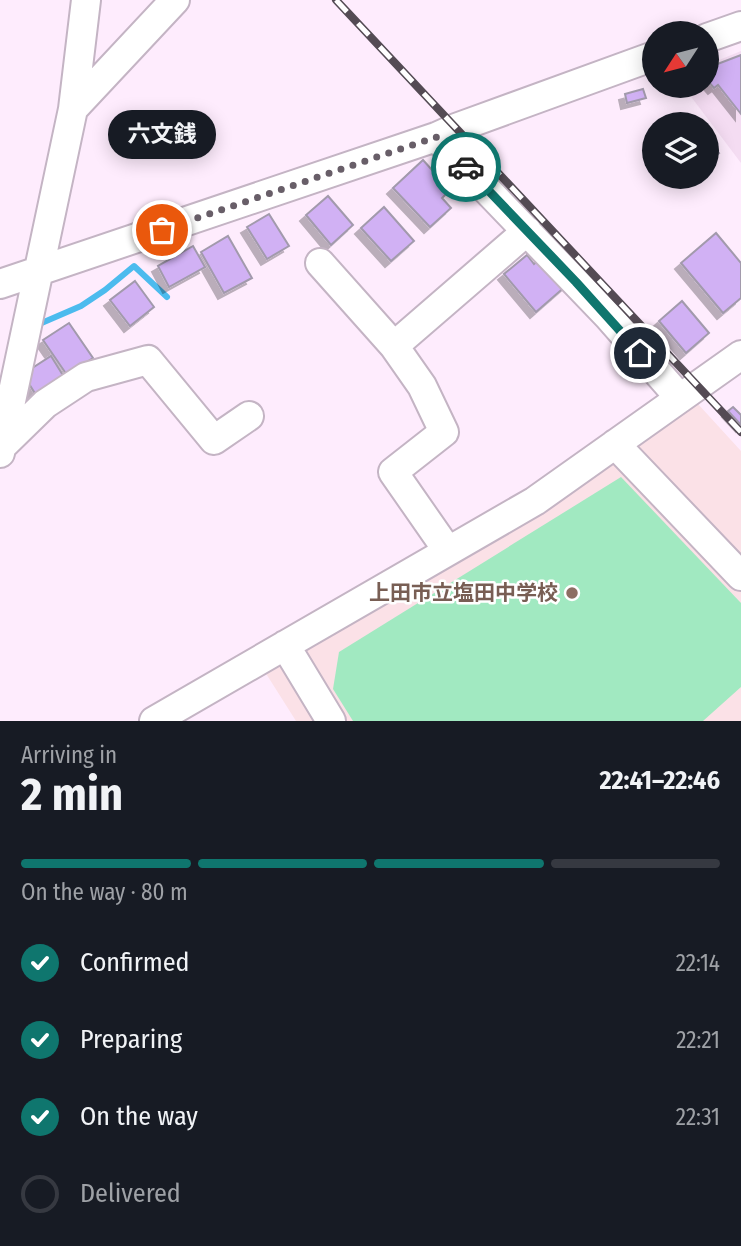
<!DOCTYPE html>
<meta charset="utf-8">
<style>
body{margin:0;font-family:"Fira Sans Condensed","Noto Sans JP",sans-serif;background:#20242c;color:#f1f3f6;height:100vh;display:flex;flex-direction:column;font-size:26px;white-space:nowrap}
*{box-sizing:border-box;margin:0}
p{font-size:23px;color:#9ea1a6}
.icon{flex:none;width:38px;height:38px;fill:none;stroke:currentColor;stroke-width:2;stroke-linecap:round;stroke-linejoin:round}
.map{position:relative;height:721px;overflow:hidden}
.side{display:flex;flex-direction:column;background:#171b24;flex:1}
.side>*{flex:none}
.needle{width:46px;rotate:234deg}
.buttons{position:absolute;left:642px;top:21px;display:grid;gap:14px}
.buttons a{display:grid;place-items:center;width:77px;height:77px;border-radius:50%;background:#171b24;box-shadow:0 4px 18px #0003;font-size:35px}
.pin{position:absolute;display:grid;place-items:center;width:60px;height:60px;color:#fff;margin:-30px;border:4px solid #fff;border-radius:50%;box-shadow:0 2px 7px #0007}
.courier{position:absolute;display:grid;place-items:center;width:70px;height:70px;margin:-35px;border:5px solid #0f766e;border-radius:50%;background:#fff;color:#222;box-shadow:0 2px 9px #0007}
.bubble{position:absolute;height:49px;border-radius:24px;background:#171b24;box-shadow:0 4px 18px #0003;font-size:23px;font-weight:700;line-height:49px;text-align:center}
.overview em{font-style:normal;font-weight:700}
.overview div{display:flex;flex-direction:column-reverse}
.overview{display:flex;align-items:center;justify-content:space-between;height:119px;padding:0 21px}
h1{font-size:46px;font-weight:700;line-height:52px}
.bar{display:grid;grid-template-columns:repeat(4,1fr);gap:10px 7px;align-content:center;height:84px;padding:0 21px}
.bar i{height:9px;border-radius:5px;background:#363941}
.bar .selected{background:#0f766e}
.bar p{grid-column:span 4}
ol{padding:0 21px;list-style:none}
li{display:flex;align-items:center;gap:21px;height:77px}
li p{margin-inline-start:auto}
li .icon{padding:7px;border-radius:50%;background:#0f766e;color:#fff;stroke-width:4}
li:last-child{color:#9ea1a6}
li i{width:38px;height:38px;border:4px solid #363941;border-radius:50%}
.map>svg:first-child{display:block}
.built{fill:#f4dcf2}
.education{fill:#fbe1e7}
.green{fill:#a1e9c1}
.lines{fill:none;stroke-linecap:round;stroke-linejoin:round}
.stream{stroke:#4cbbee;stroke-width:6}
.building{fill:#d1b1f4;stroke:#a29aac;stroke-width:2;filter:url(#shadow)}
.minor-casing{stroke:#c4b4c4;stroke-width:32}
.minor{stroke:#fff;stroke-width:28}
.rail-casing{stroke:#544b54;stroke-width:8}
.rail{stroke:#fff;stroke-width:5;stroke-dasharray:16;stroke-linecap:butt}
.done{stroke:#685e68;stroke-width:7;stroke-dasharray:0 12.6}
.route{stroke:#0f766e;stroke-width:9}
.education-dot{fill:#8d6e63;stroke:#fff;stroke-width:2.5}
.labels{text-anchor:middle;stroke-width:5;stroke-linejoin:round;paint-order:stroke}
.education-label{font-size:21px;font-weight:bold;fill:#785e54;stroke:#fff;text-anchor:end}
</style>
<div class="map">
<svg width="741" height="721" viewBox="0 0 741 721">
<defs>
<filter id="shadow"><feDropShadow dx="-6" dy="6" stdDeviation="0" flood-color="#0004"/></filter>
</defs>
<rect width="100%" height="100%" fill="#feecfd"/>
<path class="built" d="M741,51V163L683,86H707V65Z"/>
<path class="education" d="M698,404L741,451V721H296L265,672L540,513Z"/>
<path class="green" d="M621,477L741,603V687L703,721H353L333,689L339,652Z"/>
<g class="lines">
<path class="stream" d="M37,325L81,306L105,290L134,266L167,297"/>
</g>
<path class="building" d="M741,55V114L718,85L714,88L707,80V68Z
M643,89L646,98L627,103L625,94Z
M707,138L719,153L707,163Z
M423,160L450,190L442,198L451,208L430,227L393,188Z
M328,196L353,225L331,245L306,215Z
M384,207L414,241L391,261L361,228Z
M269,214L289,246L267,259L247,227Z
M716,233L741,263V298L723,313L681,263Z
M228,236L252,278L224,293L201,252Z
M193,246L205,267L169,287L158,266Z
M527,255L534,264L543,256L567,285L536,312L504,274Z
M135,281L154,307L130,326L110,300Z
M682,301L709,333L686,353L659,321Z
M69,323L93,358L67,375L43,340Z
M51,356L64,377L36,395L23,374Z
M733,407L741,415V425L728,411Z"/>
<g class="lines">
<defs>
<path id="minor" d="M707,38L741,26
M73,109L175,0
M436,137L608,316L680,398
M320,263L394,346L527,231
M0,284L436,137L456,128L654,56
M394,346L422,386L444,432L393,472L448,551
M615,444L741,576
M2,446L45,404L86,377L148,360L214,440L249,416
M0,453L73,109L86,0
M285,645L331,721
M154,721L535,501L741,355"/>
</defs>
<use href="#minor" class="minor-casing"/>
<use href="#minor" class="minor"/>
<defs>
<path id="rail" d="M336,0L741,432"/>
</defs>
<use href="#rail" class="rail-casing"/>
<use href="#rail" class="rail"/>
</g>
<g class="lines">
<path class="done" d="M162,230L436,137L466,167"/>
<path class="route" d="M466,167L576,282L640,353"/>
</g>
<circle class="education-dot" cx="572" cy="593" r="7"/>
<g class="labels">
<g class="education-label">
<text x="558" y="600">上田市立塩田中学校</text>
</g>
</g>
</svg>
<div class="buttons">
<a><svg class="needle" viewBox="-14 -14 28 28"><path d="M0-13l5 13h-10z" fill="#e53935"/><path d="M0 13l5-13h-10z" fill="#9ea1a6"/></svg></a>
<a><svg class="icon" aria-label="layers" viewBox="0 0 24 24"><path d="M12 4l9 5-9 5-9-5zM3 14l9 5 9-5"/></svg></a>
</div>
<div class="pin" style="left:162px;top:230px;background:#ea580c"><svg class="icon" aria-label="bag" viewBox="0 0 24 24"><path d="M5 8h14l-1 12H6zM9 8a3 3 0 0 1 6 0"/></svg></div>
<div class="pin" style="left:640px;top:353px;background:#1f2937"><svg class="icon" aria-label="home" viewBox="0 0 24 24"><path d="M3 11l9-7 9 7M6 9v11h12V9"/></svg></div>
<div class="courier" style="left:466px;top:167px"><svg class="icon" aria-label="car" viewBox="0 0 24 24"><path d="M5 17H2v-5l4-1 3-4h7l3 4 3 1v5h-3M9 17h6M6 11h13"/><circle cx="7" cy="17" r="2"/><circle cx="17" cy="17" r="2"/></svg></div>
<div class="bubble" style="left:108px;top:110px;width:108px">六文銭</div>
</div>
<section class="side">
<div class="overview"><div><h1>2 min</h1><p>Arriving in</p></div><em>22:41–22:46</em></div>
<div class="bar"><i class="selected"></i><i class="selected"></i><i class="selected"></i><i></i><p>On the way · 80 m</p></div>
<ol>
<li><svg class="icon" aria-label="check" viewBox="0 0 24 24"><path d="M5 12l5 5 9-10"/></svg>Confirmed<p>22:14</p></li>
<li><svg class="icon" aria-label="check" viewBox="0 0 24 24"><path d="M5 12l5 5 9-10"/></svg>Preparing<p>22:21</p></li>
<li><svg class="icon" aria-label="check" viewBox="0 0 24 24"><path d="M5 12l5 5 9-10"/></svg>On the way<p>22:31</p></li>
<li><i></i>Delivered</li>
</ol>
</section>
